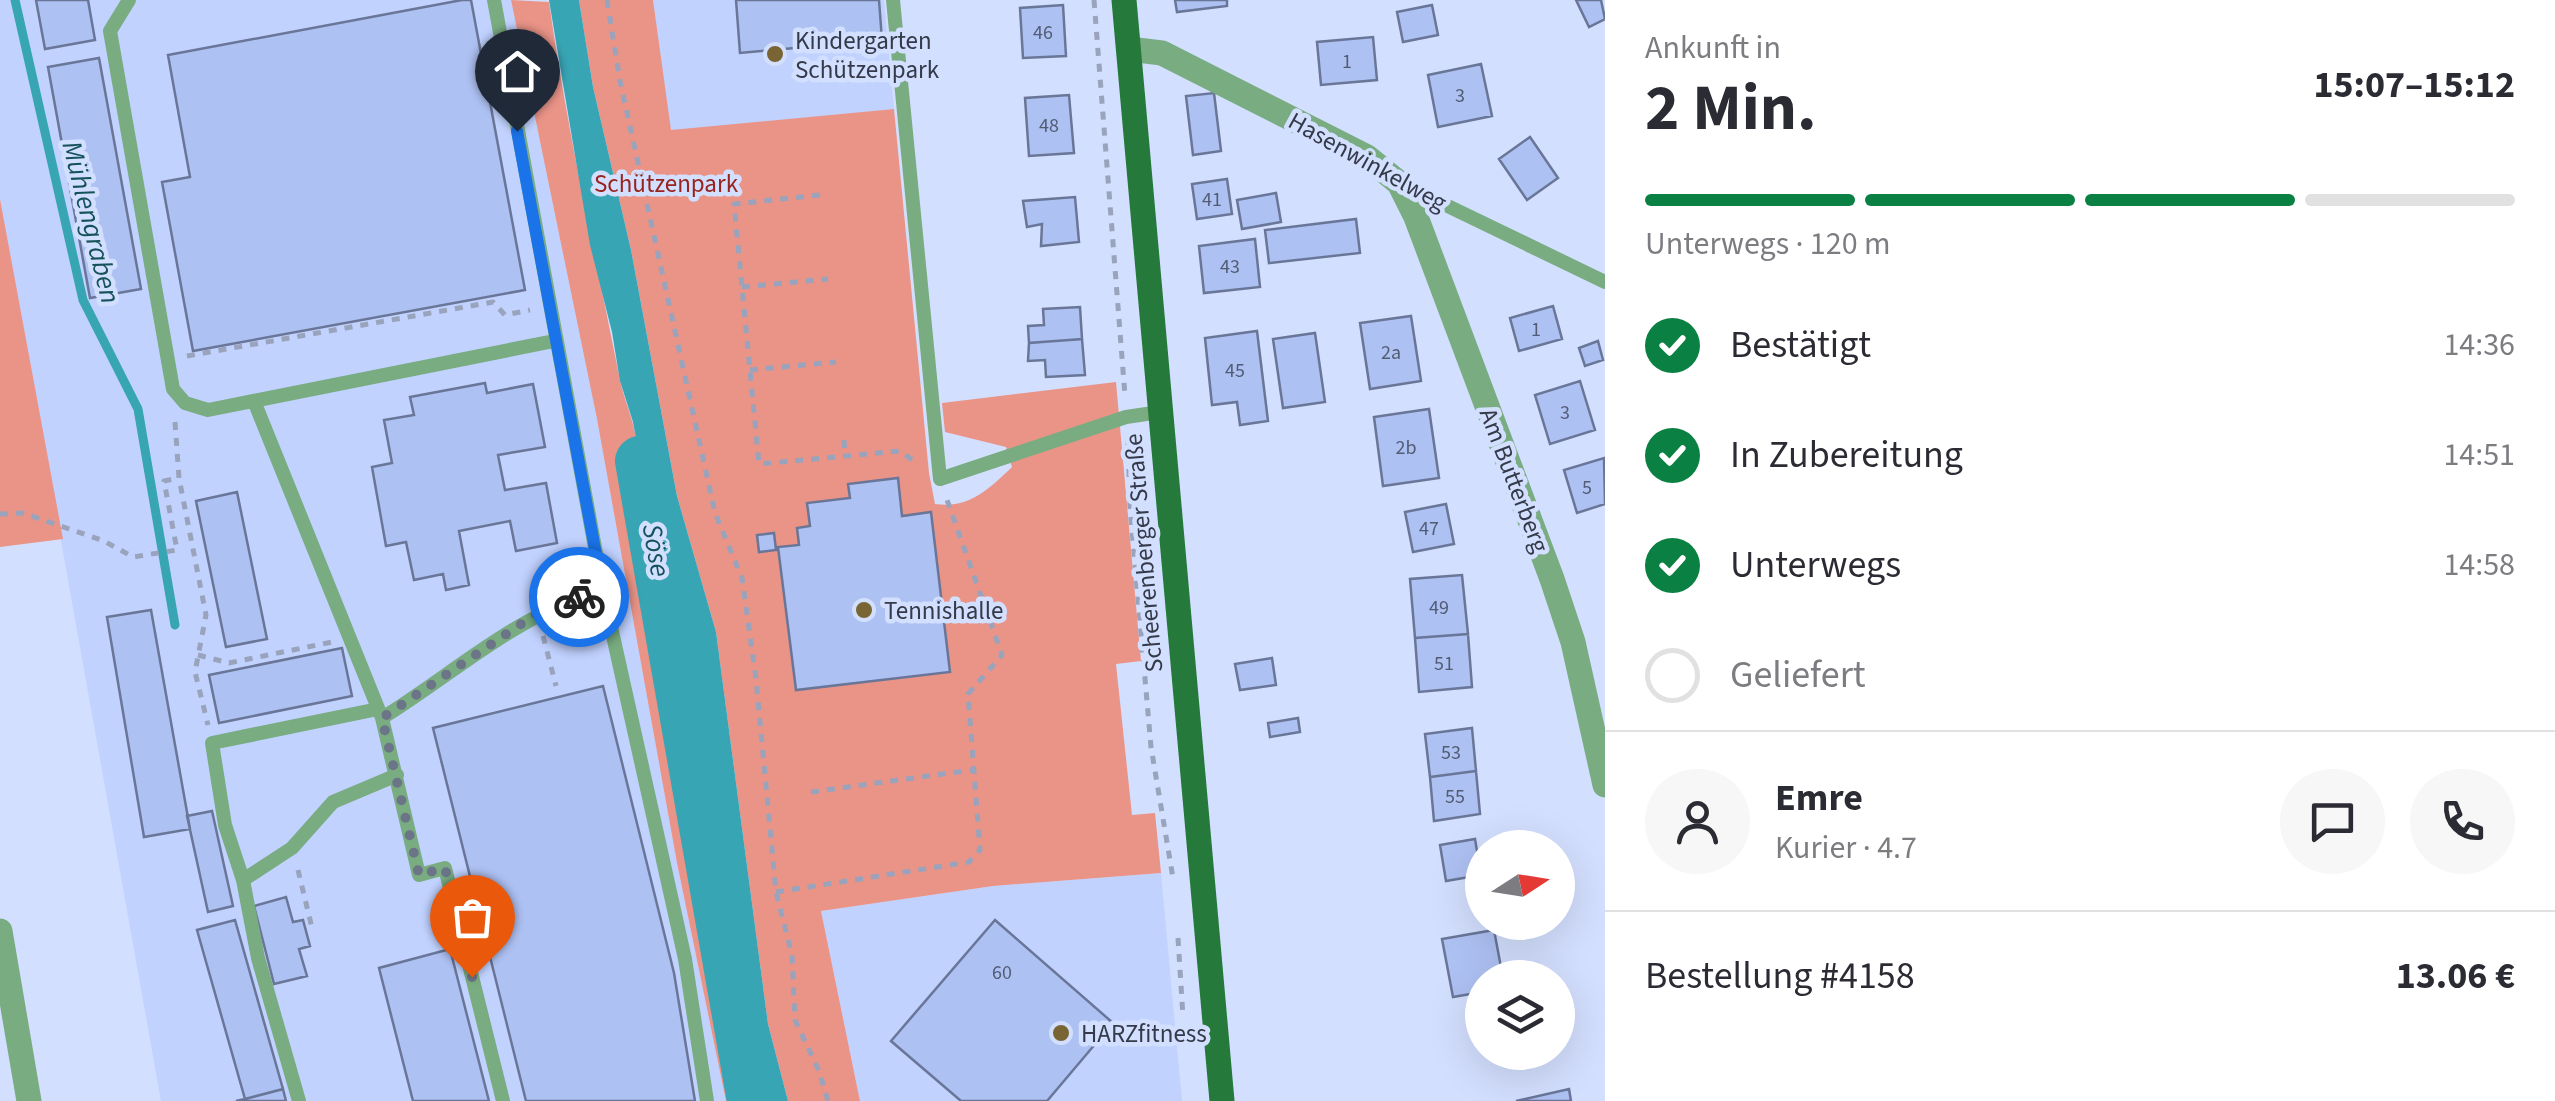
<!DOCTYPE html>
<html lang="de">
<meta charset="utf-8">
<style>
body{margin:0;font-family:"Source Sans 3",sans-serif;background:#f7f7f7;color:#2b2b33;height:100vh;display:flex;flex-direction:column;font-size:38px;white-space:nowrap}
*{box-sizing:border-box;margin:0}
p{font-size:32px;color:#7c7c81}
.icon{flex:none;width:55px;height:55px;fill:none;stroke:currentColor;stroke-width:2;stroke-linecap:round;stroke-linejoin:round}
.map{position:relative;flex:1;overflow:hidden}
.drawer{display:flex;flex-direction:column;background:#fff;width:950px}
.drawer>*{flex:none}
.needle{width:65px;rotate:78deg}
.tools{position:absolute;left:1465px;top:830px;display:grid;gap:20px}
.tools a{display:grid;place-items:center;width:110px;height:110px;border-radius:50%;background:#fff;box-shadow:0 10px 40px #0002;font-size:50px}
.pin{position:absolute;display:grid;place-items:center;width:85px;height:85px;color:#fff;margin:-102px -42px;border-radius:50% 50% 50% 0;rotate:-45deg;box-shadow:0 0 10px #0007}
.pin .icon{rotate:45deg}
.courier{position:absolute;display:grid;place-items:center;width:100px;height:100px;margin:-50px;border:8px solid #1a73e8;border-radius:50%;background:#fff;color:#222;box-shadow:0 2px 12px #0007}
.head em{font-style:normal;font-weight:700}
.head div{display:flex;flex-direction:column-reverse}
.head{display:flex;align-items:center;justify-content:space-between;height:170px;padding:0 40px}
h1{font-size:65px;font-weight:700;line-height:75px}
.bar{display:grid;grid-template-columns:repeat(4,1fr);gap:15px 10px;align-content:center;height:120px;padding:0 40px}
.bar i{height:12px;border-radius:8px;background:#e1e1e2}
.bar .active{background:#0b8043}
.bar p{grid-column:span 4}
.line{display:flex;align-items:center;gap:25px;padding:0 40px;border-top:2px solid #e1e1e2}
.line div{flex:1}
.round{display:grid;place-items:center;flex:none;width:105px;height:105px;border-radius:52px;background:#f7f7f7}
ol{padding:0 40px;list-style:none}
li{display:flex;align-items:center;gap:30px;height:110px}
li p{margin-inline-start:auto}
li .icon{padding:10px;border-radius:50%;background:#0b8043;color:#fff;stroke-width:4}
li:last-child{color:#7c7c81}
li i{width:55px;height:55px;border:5px solid #e1e1e2;border-radius:50%}
main{display:flex;flex:1;min-height:0}
.map>svg:first-child{display:block}
.built{fill:#c1d2ff}
.green{fill:#ea9488}
.water{fill:#38a5b4}
.lines{fill:none;stroke-linecap:round;stroke-linejoin:round}
.stream{stroke:#38a5b4;stroke-width:9}
.river{stroke:#38a5b4;stroke-width:50}
.building{fill:#aec1f3;stroke:#697698;stroke-width:2.5}
.path{stroke:#99a3bc;stroke-width:5;stroke-dasharray:8 8;stroke-linecap:butt}
.lane{stroke:#79ac81;stroke-width:14}
.street{stroke:#79ac81;stroke-width:25}
.primary{stroke:#25793b;stroke-width:25}
.done{stroke:#6c7488;stroke-width:10;stroke-dasharray:0 18}
.route{stroke:#1a73e8;stroke-width:12}
.poi-dot{fill:#786533;stroke:#d3dffe;stroke-width:4}
.labels{text-anchor:middle;stroke-width:9;stroke-linejoin:round;paint-order:stroke}
.number-label{font-size:20px;fill:#525c74}
.poi-label{font-size:25px;fill:#343a49;stroke:#d3dffe;text-anchor:start}
.street-label{font-size:25px;fill:#343a49;stroke:#d3dffe}
.park-label{font-size:25px;fill:#98241d;stroke:#d3dffe}
.water-label{font-size:28px;font-style:italic;fill:#15525b;stroke:#d3dffe}
</style>
<main>
<div class="map">
<svg width="1605" height="1101" viewBox="0 0 1605 1101">
<rect width="100%" height="100%" fill="#d3dffe"/>
<path class="built" d="M0,0H511L597,419L677,863L726,1101H161L0,199Z
M653,0H884L894,109L670,131Z
M1161,873L1182,1101H860L821,911L993,886Z"/>
<path class="green" d="M511,0L549,2C567,129 595,255 620,380C623,395 629,409 633,424C663,554 678,687 700,819C717,913 735,1007 753,1101H726L677,863L597,419Z
M579,0H653L671,130L894,109L929,473L935,504C969,509 989,489 1012,467L1006,447L945,432L942,403L1116,382L1141,661L1116,664L1132,815L1155,813L1161,873L993,886L821,911L860,1101H788L768,1024L716,632L677,496L631,250L593,87Z
M0,199L63,539L0,547Z"/>
<path class="water" d="M549,0H579L593,87L631,250L677,496L716,632L768,1024L788,1101H753L700,814L693,755L661,574L633,422L620,381L612,332L590,245Z"/>
<g class="lines">
<path class="stream" d="M15,0L83,300L138,409L175,625"/>
<path class="river" d="M640,461L752,1101"/>
</g>
<path class="building" d="M36,0H88L95,40L45,49Z
M462,0H471L525,290L193,351L162,182L190,177L168,55Z
M736,0H879L882,40L740,53Z
M1175,0H1227V6L1177,12Z
M1576,0H1601L1605,19L1589,27Z
M1063,5L1066,56L1023,58L1020,8Z
M1432,5L1438,35L1403,42L1397,12Z
M1373,37L1377,80L1321,85L1317,42Z
M99,58L141,289L90,298L48,67Z
M1481,64L1492,116L1438,127L1428,75Z
M1214,93L1221,151L1193,155L1186,96Z
M1069,95L1074,153L1029,156L1025,98Z
M1530,137L1558,178L1527,200L1499,159Z
M1227,179L1232,214L1197,219L1192,184Z
M1276,193L1281,222L1242,229L1237,200Z
M1075,197L1079,242L1041,246L1042,224L1027,227L1023,201Z
M1356,219L1360,253L1269,263L1265,230Z
M1255,239L1260,287L1204,293L1199,246Z
M1553,306L1562,339L1519,351L1510,318Z
M1080,307L1082,339L1029,343L1028,326L1044,325L1043,309Z
M1411,316L1421,381L1370,389L1360,323Z
M1257,331L1268,421L1240,425L1237,402L1212,405L1205,338Z
M1315,333L1325,402L1283,408L1273,339Z
M1082,339L1085,375L1046,377L1045,360L1028,361L1029,343Z
M1598,341L1603,360L1585,366L1579,348Z
M1580,381L1595,430L1550,444L1535,395Z
M485,383L487,393L533,384L545,447L498,455L505,490L546,483L557,543L516,551L510,521L459,531L469,585L446,590L443,574L414,580L406,542L386,546L372,467L392,463L384,420L414,415L410,397Z
M1429,409L1439,478L1383,486L1374,417Z
M1604,458L1605,504L1577,513L1564,470Z
M898,478L902,516L931,512L950,672L796,690L778,547L799,545L797,528L810,526L807,503L850,498L848,484Z
M237,492L267,639L226,647L196,501Z
M1446,504L1454,544L1413,552L1405,512Z
M774,533L776,550L759,552L757,535Z
M1462,575L1468,634L1415,638L1410,579Z
M151,610L190,829L144,837L107,617Z
M1468,634L1472,687L1419,692L1415,638Z
M342,648L352,696L219,723L209,675Z
M1272,658L1276,685L1240,690L1235,664Z
M603,686L674,973L695,1101H526L433,728Z
M1298,718L1300,732L1270,737L1268,723Z
M1472,728L1476,771L1430,777L1425,734Z
M1476,771L1480,814L1434,821L1430,777Z
M212,811L233,906L208,912L187,816Z
M1475,839L1481,875L1446,881L1440,845Z
M286,897L293,922L303,920L310,946L299,949L307,976L274,984L254,906Z
M235,920L283,1089L245,1099L197,930Z
M995,920L1113,1023L1047,1101H961L891,1041Z
M1494,930L1503,978H1482V992L1453,997L1442,939Z
M450,949L489,1101H413L379,968Z
M283,1089L286,1101H236L245,1099Z
M1569,1089L1571,1101H1516Z"/>
<g class="lines">
<path class="path" d="M607,0L620,81L715,513L742,578L756,679L776,892L792,955L795,1020L819,1071L828,1101
M1094,0L1125,396
M820,195L734,204L759,464L900,451L918,464
M742,287L828,279
M187,356L493,302L505,315L530,310
M750,370L836,362
M175,422L179,478L206,615L195,672L208,725
M1128,437L1130,507L1151,747L1173,878
M844,440L845,456
M0,514L23,513L104,541L133,557L177,550L164,481L179,478
M543,636L556,686
M198,655L229,663L332,642
M811,792L972,770
M298,870L313,932
M776,892L969,862L980,850L968,694L1002,655L946,497
M1178,938L1183,1017"/>
<path class="lane" d="M129,0L110,31L173,389L185,403L208,410L554,341
M494,0L603,591L685,959L707,1101
M893,0L940,479L1126,417L1160,412
M1400,183L1605,282
M254,401L382,718L419,875L445,868L503,1101
M378,709L212,743L225,825L243,880L292,848L333,802L397,775
M382,718C454,674 520,611 603,591
M243,880L258,958L299,1101"/>
<path class="street" d="M1129,49L1162,53L1367,157L1399,183L1416,217L1552,579L1573,642L1605,785
M0,931L29,1101"/>
<path class="primary" d="M1124,0L1222,1101"/>
</g>
<g class="lines">
<path class="done" d="M472,977L445,868L419,875L382,718L536,614L579,597"/>
<path class="route" d="M517,131L603,592L579,597"/>
</g>
<g class="poi-dot">
<circle cx="775" cy="54" r="10"/>
<circle cx="864" cy="610" r="10"/>
<circle cx="1061" cy="1033" r="10"/>
</g>
<g class="labels">
<g class="number-label">
<text x="1043" y="39">46</text>
<text x="1347" y="68">1</text>
<text x="1460" y="102">3</text>
<text x="1049" y="132">48</text>
<text x="1212" y="206">41</text>
<text x="1230" y="273">43</text>
<text x="1536" y="336">1</text>
<text x="1391" y="359">2a</text>
<text x="1235" y="377">45</text>
<text x="1565" y="419">3</text>
<text x="1406" y="454">2b</text>
<text x="1587" y="494">5</text>
<text x="1429" y="535">47</text>
<text x="1439" y="614">49</text>
<text x="1444" y="670">51</text>
<text x="1451" y="759">53</text>
<text x="1455" y="803">55</text>
<text x="1002" y="979">60</text>
</g>
<g class="poi-label">
<text x="795" y="49">Kindergarten<tspan x="795" dy="29">Schützenpark</tspan></text>
<text x="884" y="619">Tennishalle</text>
<text x="1081" y="1042">HARZfitness</text>
</g>
<g class="street-label">
<text transform="translate(1368 161) rotate(29)" y="9">Hasenwinkelweg</text>
<text transform="translate(1515 480) rotate(69)" y="9">Am Butterberg</text>
<text transform="translate(1143 553) rotate(-95)" y="9">Scheerenberger Straße</text>
</g>
<g class="park-label">
<text x="666" y="192">Schützenpark</text>
</g>
<g class="water-label">
<text transform="translate(92 222) rotate(76)" y="10">Mühlengraben</text>
<text transform="translate(657 550) rotate(80)" y="10">Söse</text>
</g>
</g>
</svg>
<div class="tools">
<a><svg class="needle" viewBox="-14 -14 28 28"><path d="M0-13l5 13h-10z" fill="#e53935"/><path d="M0 13l5-13h-10z" fill="#7c7c81"/></svg></a>
<a><svg class="icon" aria-label="layers" viewBox="0 0 24 24"><path d="M12 4l9 5-9 5-9-5zM3 14l9 5 9-5"/></svg></a>
</div>
<div class="pin" style="left:472px;top:977px;background:#ea580c"><svg class="icon" aria-label="bag" viewBox="0 0 24 24"><path d="M5 8h14l-1 12H6zM9 8a3 3 0 0 1 6 0"/></svg></div>
<div class="pin" style="left:517px;top:131px;background:#1f2937"><svg class="icon" aria-label="home" viewBox="0 0 24 24"><path d="M3 11l9-7 9 7M6 9v11h12V9"/></svg></div>
<div class="courier" style="left:579px;top:597px"><svg class="icon" aria-label="bike" viewBox="0 0 24 24"><circle cx="6" cy="16" r="4"/><circle cx="18" cy="16" r="4"/><path d="M6 16l4-8h5l3 8M10 8l3 8H6M13 5h3"/></svg></div>
</div>
<section class="drawer">
<div class="head"><div><h1>2 Min.</h1><p>Ankunft in</p></div><em>15:07–15:12</em></div>
<div class="bar"><i class="active"></i><i class="active"></i><i class="active"></i><i></i><p>Unterwegs · 120 m</p></div>
<ol>
<li><svg class="icon" aria-label="check" viewBox="0 0 24 24"><path d="M5 12l5 5 9-10"/></svg>Bestätigt<p>14:36</p></li>
<li><svg class="icon" aria-label="check" viewBox="0 0 24 24"><path d="M5 12l5 5 9-10"/></svg>In Zubereitung<p>14:51</p></li>
<li><svg class="icon" aria-label="check" viewBox="0 0 24 24"><path d="M5 12l5 5 9-10"/></svg>Unterwegs<p>14:58</p></li>
<li><i></i>Geliefert</li>
</ol>
<div class="line" style="height:180px"><a class="round"><svg class="icon" aria-label="person" viewBox="0 0 24 24"><circle cx="12" cy="8" r="4"/><path d="M4 21q1-7 8-7t8 7"/></svg></a><div><b>Emre</b><p>Kurier · 4.7</p></div><a class="round"><svg class="icon" aria-label="chat" viewBox="0 0 24 24"><path d="M4 5h16v11H9l-5 4z"/></svg></a><a class="round"><svg class="icon" aria-label="phone" viewBox="0 0 24 24"><path d="M5 4h4l2 5-3 2q2 4 5 5l2-3 5 2v4C11 20 4 13 5 4z"/></svg></a></div>
<div class="line" style="height:130px"><div>Bestellung #4158</div><b>13.06 €</b></div>
</section>
</main>
